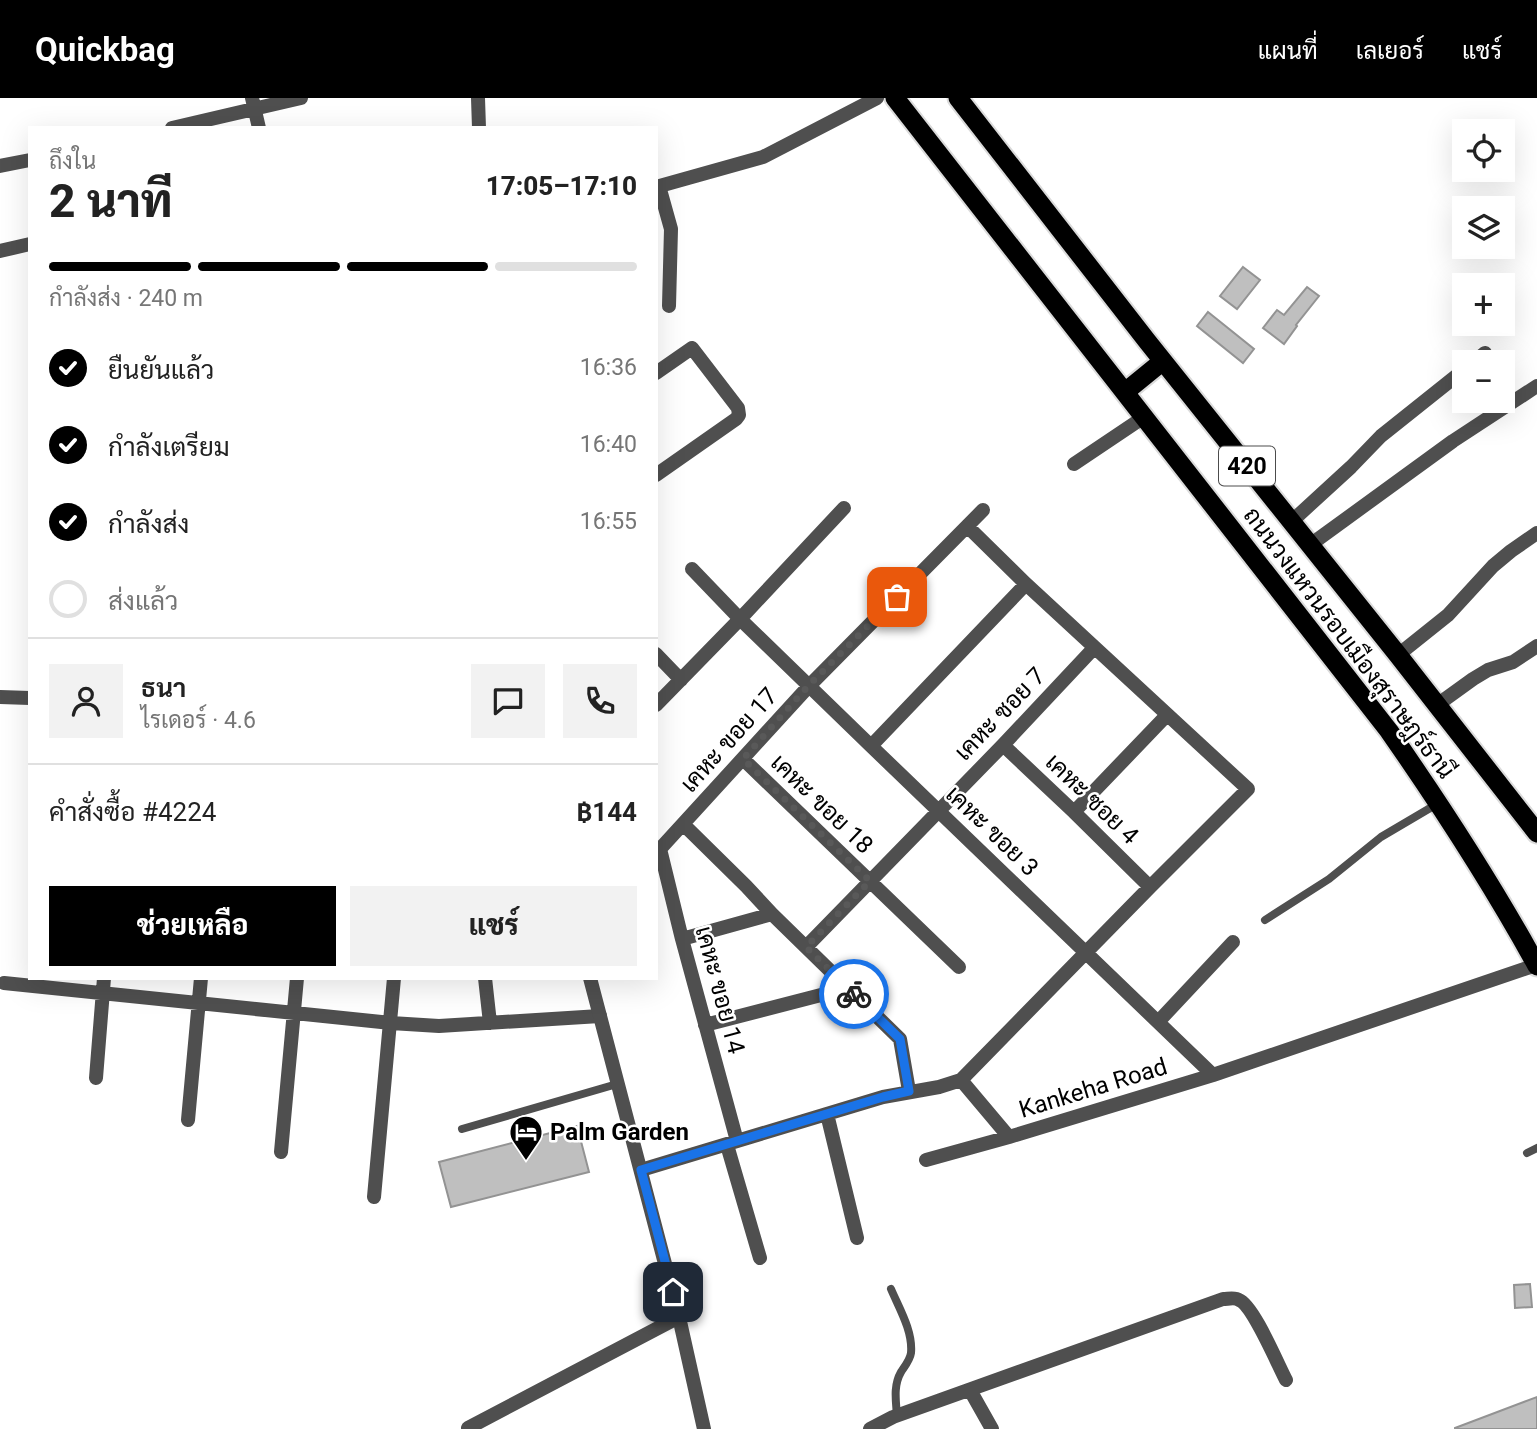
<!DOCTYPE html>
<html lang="th">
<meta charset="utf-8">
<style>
body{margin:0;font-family:Roboto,Sarabun,sans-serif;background:#f2f2f2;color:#222;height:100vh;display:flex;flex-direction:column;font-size:26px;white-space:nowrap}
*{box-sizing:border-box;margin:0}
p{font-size:23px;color:#767676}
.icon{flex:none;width:38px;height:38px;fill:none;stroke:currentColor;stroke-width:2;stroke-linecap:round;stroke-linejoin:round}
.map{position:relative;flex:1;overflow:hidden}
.side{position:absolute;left:28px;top:28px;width:630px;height:854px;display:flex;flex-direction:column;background:#fff;border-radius:0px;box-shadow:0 7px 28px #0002}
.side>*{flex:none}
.fabs{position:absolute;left:1452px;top:21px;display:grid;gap:14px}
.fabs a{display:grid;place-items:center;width:63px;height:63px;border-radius:0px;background:#fff;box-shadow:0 7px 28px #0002;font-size:35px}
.pin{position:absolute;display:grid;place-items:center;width:60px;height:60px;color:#fff;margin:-30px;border-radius:14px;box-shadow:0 4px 10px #0006}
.courier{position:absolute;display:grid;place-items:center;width:70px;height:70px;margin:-35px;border:5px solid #1a73e8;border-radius:50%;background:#fff;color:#222;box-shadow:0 2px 9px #0007}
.headline em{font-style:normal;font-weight:800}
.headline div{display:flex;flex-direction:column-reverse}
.headline{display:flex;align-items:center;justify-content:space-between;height:119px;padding:0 21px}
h1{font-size:46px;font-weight:800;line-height:52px}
.bar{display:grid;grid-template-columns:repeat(4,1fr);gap:10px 7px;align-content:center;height:84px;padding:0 21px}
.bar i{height:9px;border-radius:5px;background:#e0e0e0}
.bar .current{background:#000}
.bar p{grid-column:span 4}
.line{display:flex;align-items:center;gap:18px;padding:0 21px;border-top:2px solid #e0e0e0}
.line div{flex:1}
.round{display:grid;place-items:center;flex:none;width:74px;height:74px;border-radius:0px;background:#f2f2f2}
ol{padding:0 21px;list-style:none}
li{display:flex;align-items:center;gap:21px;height:77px}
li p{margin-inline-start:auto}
li .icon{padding:7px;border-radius:50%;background:#000;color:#fff;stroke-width:4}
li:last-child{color:#767676}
li i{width:38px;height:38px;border:4px solid #e0e0e0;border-radius:50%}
.cta{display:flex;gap:14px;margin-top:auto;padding:14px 21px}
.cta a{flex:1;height:80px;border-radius:0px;background:#000;color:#fff;font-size:28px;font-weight:800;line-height:80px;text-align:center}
.cta a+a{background:#f2f2f2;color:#222}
header{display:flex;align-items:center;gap:42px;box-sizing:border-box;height:98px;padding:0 35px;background:#000;color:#fff}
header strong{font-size:33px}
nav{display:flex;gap:38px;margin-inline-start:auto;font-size:24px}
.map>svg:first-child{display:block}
.building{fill:#bfbfbf;stroke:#939393;stroke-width:2}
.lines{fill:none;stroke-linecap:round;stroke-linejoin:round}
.trunk-casing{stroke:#dbdbdb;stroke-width:23}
.service{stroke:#4f4f4f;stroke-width:8}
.minor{stroke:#4f4f4f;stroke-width:14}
.tertiary{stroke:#4f4f4f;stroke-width:14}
.trunk{stroke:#000;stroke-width:19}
.done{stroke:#595959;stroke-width:7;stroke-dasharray:0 12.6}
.route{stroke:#1a73e8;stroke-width:9}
.labels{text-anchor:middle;stroke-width:5;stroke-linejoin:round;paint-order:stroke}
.shield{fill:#fff;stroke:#4c4c4c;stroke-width:2}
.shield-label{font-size:23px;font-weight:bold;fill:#000}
.street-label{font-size:24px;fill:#000;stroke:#fff}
.poi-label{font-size:24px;font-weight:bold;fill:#000;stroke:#fff;text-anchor:start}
</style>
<header>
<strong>Quickbag</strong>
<nav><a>แผนที่</a><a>เลเยอร์</a><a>แชร์</a></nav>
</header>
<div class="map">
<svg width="1537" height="1331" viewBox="0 0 1537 1331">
<rect width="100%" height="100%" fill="#fff"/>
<path class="building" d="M1243,169L1260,182L1237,211L1220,198Z
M1307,189L1319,198L1296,227L1297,228L1284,246L1263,230L1277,212L1284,217Z
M1208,214L1254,251L1243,265L1197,228Z
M577,1028L589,1074L451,1109L439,1064Z
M1530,1186L1532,1209L1515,1210L1514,1187Z
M1537,1299V1331H1455V1330Z"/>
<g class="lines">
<defs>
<path id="trunk" d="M895,0L1389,633C1442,709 1492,786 1537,868
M958,0L1147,243L1398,557L1537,735
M1125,294L1163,263"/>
</defs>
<use href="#trunk" class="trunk-casing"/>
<path class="service" d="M1265,822L1329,781L1381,739L1437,706
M462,1031L617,986
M1527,1055L1537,1050
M891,1191C899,1210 913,1233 911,1255C910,1262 905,1268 901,1274C893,1288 896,1303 897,1318"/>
<path class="minor" d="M252,0L259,30
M172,30L301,0
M0,68L30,62
M659,88L671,131L669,208
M656,89L763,59L877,0
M0,153L30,146
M1474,264L1485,255
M656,275L692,250L738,310L739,317L736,321L656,377
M1074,366L1144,319
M1291,424L1351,369L1381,338L1465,271
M1310,447L1453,343L1537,288
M692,471L740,521L871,648L1213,977
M656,556L681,582
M1398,557L1448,517L1493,468L1511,453L1537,435
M0,599L30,600
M656,607L740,521L844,410
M1437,607L1473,581L1488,572L1513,564L1537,548
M1003,647L1074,714L1150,789
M871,648L1026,486
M743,661L959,869
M1074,714L1167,617
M683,726L746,788L772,816L900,941L909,993
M682,841L772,816
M806,849L1003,647L1094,550
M485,880L490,925
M4,885L391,925L439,928L600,918
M1158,924L1233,844
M705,927L848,890
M96,980L104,880
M961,982L1009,1039L1213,977L1536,867
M827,1016L857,1140
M188,1022L201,880
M737,1043L682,841L660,751L809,588L983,412
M727,1047L760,1160
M281,1054L297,880
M926,1062L1009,1039
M641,1072L883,999L939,989L961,982L1150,789L1248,691L1026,486L968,429
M374,1099L394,880
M970,1292L992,1331
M468,1330L679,1219
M870,1331L893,1319L1223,1201C1228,1201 1235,1199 1239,1202C1253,1207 1278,1267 1286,1282"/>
<path class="tertiary" d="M478,0L479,30
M590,880L679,1219L704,1331"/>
<use href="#trunk" class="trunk"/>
</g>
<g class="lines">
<path class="done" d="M854,896L806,849L870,783L743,661L809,587L897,499"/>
<path class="route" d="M673,1194L641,1072L883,999L909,993L900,941L854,896"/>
</g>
<defs>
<symbol id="hotel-pin" viewBox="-11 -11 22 30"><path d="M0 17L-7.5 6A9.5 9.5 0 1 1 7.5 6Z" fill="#000" stroke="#fff"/><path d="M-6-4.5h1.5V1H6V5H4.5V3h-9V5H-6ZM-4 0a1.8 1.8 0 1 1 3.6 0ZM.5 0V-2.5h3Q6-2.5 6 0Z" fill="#fff"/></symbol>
</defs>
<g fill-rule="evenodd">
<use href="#hotel-pin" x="507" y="1015" width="38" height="52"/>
</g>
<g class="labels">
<rect class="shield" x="1219" y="348.5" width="56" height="39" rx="5"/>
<g class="shield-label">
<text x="1247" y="376">420</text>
</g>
<g class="street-label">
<text transform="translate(1349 545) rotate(53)" y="8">ถนนวงแหวนรอบเมืองสุราษฎร์ธานี</text>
<text transform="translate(1000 616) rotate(-46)" y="8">เคหะ ซอย 7</text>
<text transform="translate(729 642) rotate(-48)" y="8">เคหะ ขอย 17</text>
<text transform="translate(1092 701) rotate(44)" y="8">เคหะ ซอย 4</text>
<text transform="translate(822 706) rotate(44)" y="8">เคหะ ขอย 18</text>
<text transform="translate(992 733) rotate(44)" y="8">เคหะ ขอย 3</text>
<text transform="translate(720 892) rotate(75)" y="8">เคหะ ขอย 14</text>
<text transform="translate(1093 990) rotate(-17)" y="8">Kankeha Road</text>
</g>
<g class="poi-label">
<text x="550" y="1042">Palm Garden</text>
</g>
</g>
</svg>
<div class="fabs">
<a><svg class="icon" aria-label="locate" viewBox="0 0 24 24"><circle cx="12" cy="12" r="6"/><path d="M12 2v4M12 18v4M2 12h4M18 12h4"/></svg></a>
<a><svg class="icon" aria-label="layers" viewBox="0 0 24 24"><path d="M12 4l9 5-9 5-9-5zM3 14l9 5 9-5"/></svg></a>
<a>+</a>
<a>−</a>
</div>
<div class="pin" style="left:897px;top:499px;background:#ea580c"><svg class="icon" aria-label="bag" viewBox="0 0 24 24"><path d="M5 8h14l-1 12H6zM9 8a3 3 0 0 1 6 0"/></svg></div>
<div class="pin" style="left:673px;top:1194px;background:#1f2937"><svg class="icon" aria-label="home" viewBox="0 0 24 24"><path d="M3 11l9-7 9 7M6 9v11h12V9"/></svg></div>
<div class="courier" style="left:854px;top:896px"><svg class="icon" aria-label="bike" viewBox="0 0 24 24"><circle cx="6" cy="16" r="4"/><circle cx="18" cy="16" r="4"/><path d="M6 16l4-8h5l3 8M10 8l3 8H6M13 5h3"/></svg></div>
<section class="side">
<div class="headline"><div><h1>2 นาที</h1><p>ถึงใน</p></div><em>17:05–17:10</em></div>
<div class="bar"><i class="current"></i><i class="current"></i><i class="current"></i><i></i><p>กำลังส่ง · 240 m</p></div>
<ol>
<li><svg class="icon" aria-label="check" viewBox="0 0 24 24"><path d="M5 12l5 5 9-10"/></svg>ยืนยันแล้ว<p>16:36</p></li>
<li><svg class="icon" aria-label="check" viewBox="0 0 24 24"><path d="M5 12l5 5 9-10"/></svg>กำลังเตรียม<p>16:40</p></li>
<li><svg class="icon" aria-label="check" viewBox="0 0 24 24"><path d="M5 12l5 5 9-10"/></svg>กำลังส่ง<p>16:55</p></li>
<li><i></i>ส่งแล้ว</li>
</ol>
<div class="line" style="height:126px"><a class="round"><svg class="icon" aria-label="person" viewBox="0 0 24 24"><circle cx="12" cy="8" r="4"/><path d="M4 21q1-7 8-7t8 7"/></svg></a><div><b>ธนา</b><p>ไรเดอร์ · 4.6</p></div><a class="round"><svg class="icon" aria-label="chat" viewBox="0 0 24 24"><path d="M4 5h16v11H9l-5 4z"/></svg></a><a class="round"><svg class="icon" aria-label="phone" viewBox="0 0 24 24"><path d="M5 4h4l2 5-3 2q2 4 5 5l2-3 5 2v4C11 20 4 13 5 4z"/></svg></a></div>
<div class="line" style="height:91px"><div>คำสั่งซื้อ #4224</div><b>฿144</b></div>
<div class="cta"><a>ช่วยเหลือ</a><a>แชร์</a></div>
</section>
</div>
